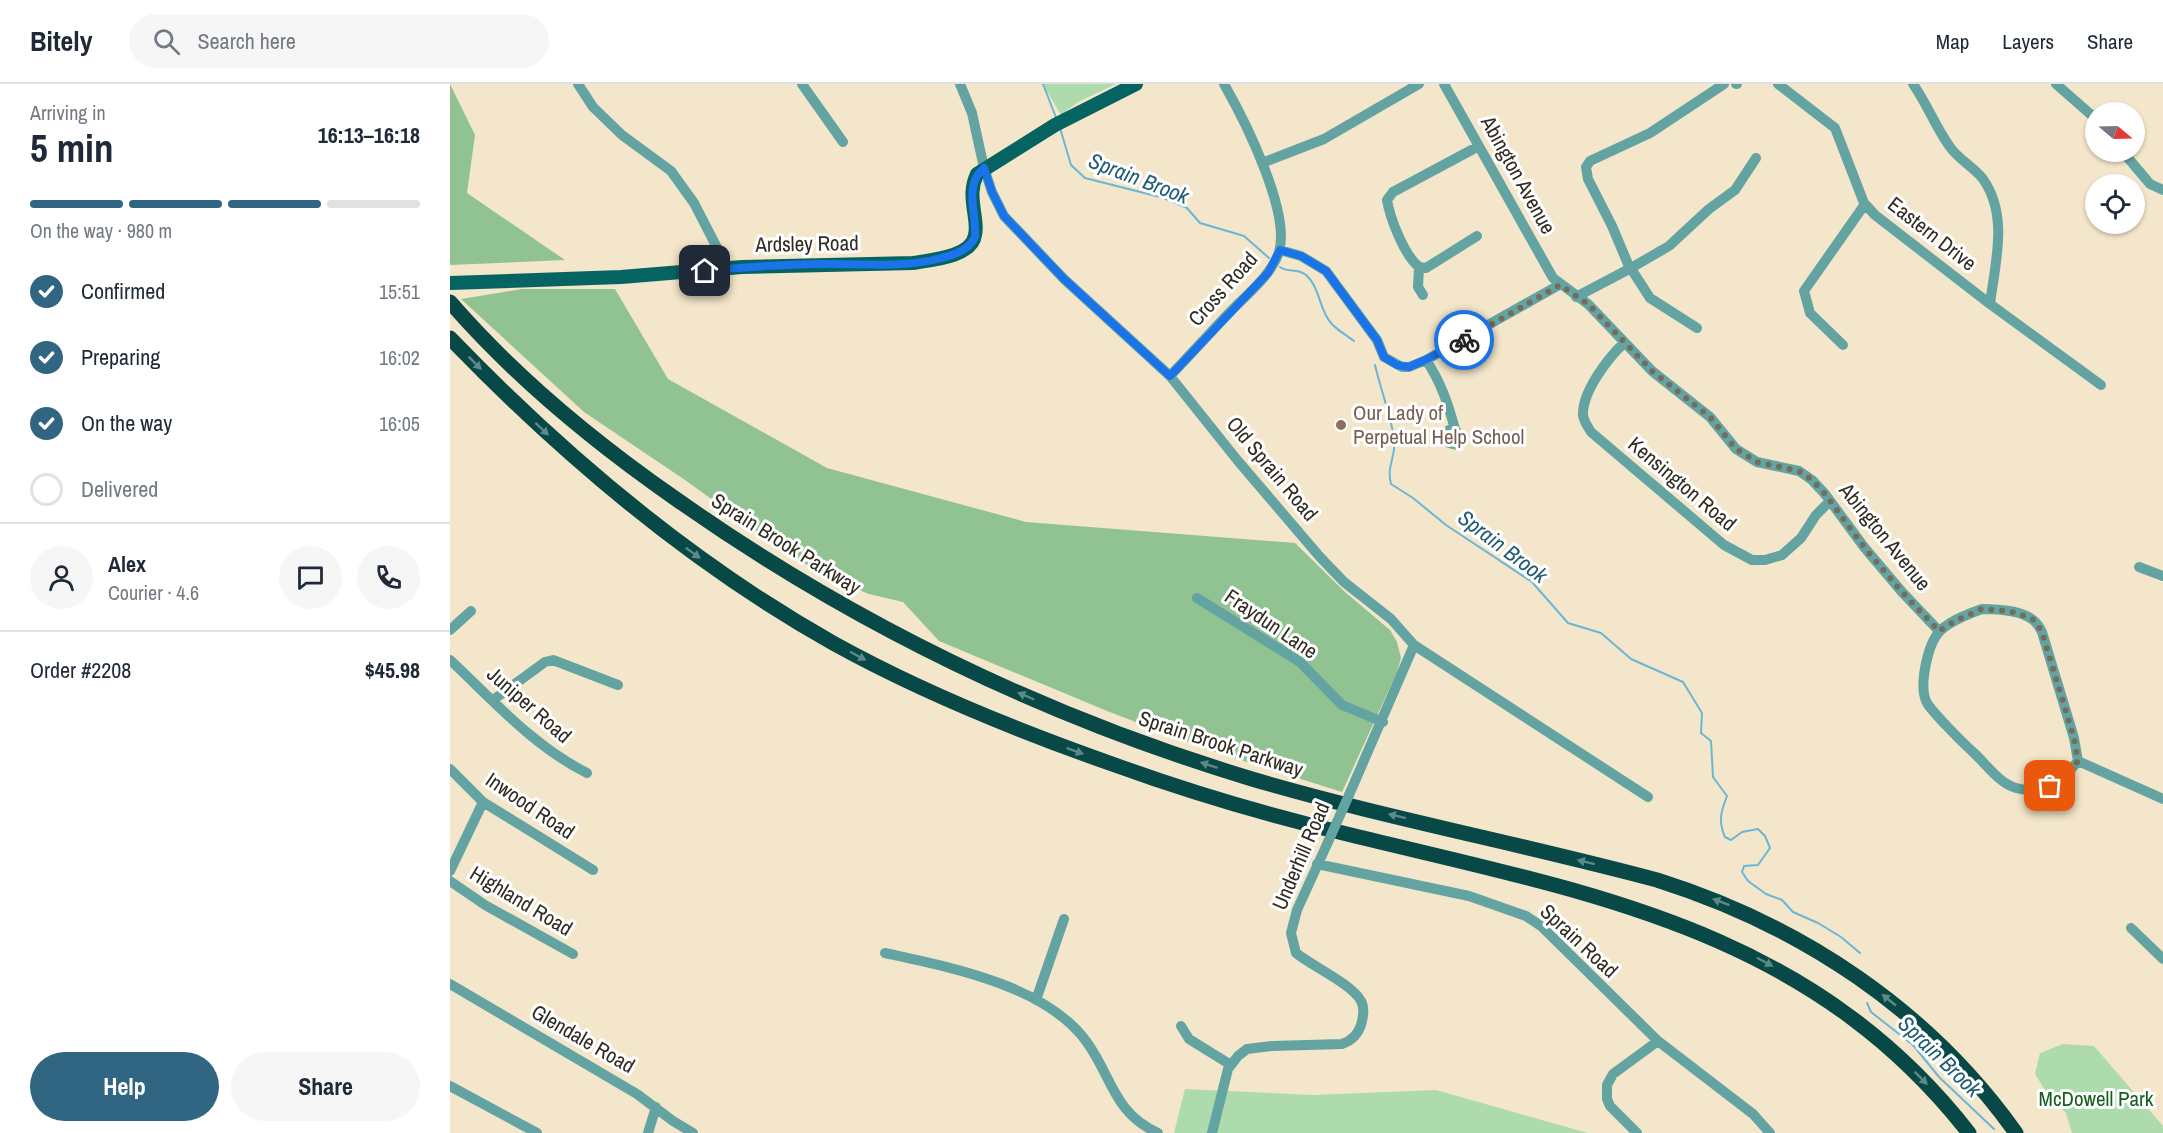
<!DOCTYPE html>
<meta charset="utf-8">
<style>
body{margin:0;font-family:"Archivo Narrow",sans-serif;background:#f6f6f7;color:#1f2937;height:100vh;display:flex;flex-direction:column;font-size:22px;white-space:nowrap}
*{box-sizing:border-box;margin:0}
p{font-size:20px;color:#747a83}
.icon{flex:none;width:33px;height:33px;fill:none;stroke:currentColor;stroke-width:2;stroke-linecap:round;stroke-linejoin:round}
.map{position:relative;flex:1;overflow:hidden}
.drawer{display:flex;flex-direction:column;background:#fff;width:450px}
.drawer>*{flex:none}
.needle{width:39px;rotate:109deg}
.controls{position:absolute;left:1635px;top:18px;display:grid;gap:12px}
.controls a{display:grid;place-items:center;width:60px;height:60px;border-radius:50%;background:#fff;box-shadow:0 2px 4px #0004;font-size:30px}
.pin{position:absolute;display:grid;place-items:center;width:51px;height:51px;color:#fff;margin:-26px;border-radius:12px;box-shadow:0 3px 9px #0006}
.courier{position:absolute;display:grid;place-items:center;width:60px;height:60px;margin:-30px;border:4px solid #1a73e8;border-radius:50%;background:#fff;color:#222;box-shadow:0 2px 8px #0007}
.headline em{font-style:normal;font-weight:800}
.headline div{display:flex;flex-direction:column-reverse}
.headline{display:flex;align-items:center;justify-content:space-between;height:102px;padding:0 30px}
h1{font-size:39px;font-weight:800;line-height:45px}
.bar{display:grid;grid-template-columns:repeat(4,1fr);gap:9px 6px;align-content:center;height:72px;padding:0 30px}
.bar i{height:8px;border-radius:4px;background:#e0e1e3}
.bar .active{background:#316682}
.bar p{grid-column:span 4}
.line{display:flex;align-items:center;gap:15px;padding:0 30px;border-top:2px solid #e0e1e3}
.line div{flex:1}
.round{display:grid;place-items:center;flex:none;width:63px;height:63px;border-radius:32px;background:#f6f6f7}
ol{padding:0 30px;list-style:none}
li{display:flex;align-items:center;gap:18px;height:66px}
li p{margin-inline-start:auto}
li .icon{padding:6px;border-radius:50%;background:#316682;color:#fff;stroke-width:4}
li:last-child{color:#747a83}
li i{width:33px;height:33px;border:3px solid #e0e1e3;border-radius:50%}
.action{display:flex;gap:12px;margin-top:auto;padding:12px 30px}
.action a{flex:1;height:69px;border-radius:36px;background:#316682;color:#fff;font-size:24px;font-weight:800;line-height:69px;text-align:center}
.action a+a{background:#f6f6f7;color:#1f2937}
header{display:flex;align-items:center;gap:36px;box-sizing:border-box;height:84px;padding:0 30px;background:#fff;border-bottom:2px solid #e0e1e3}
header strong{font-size:28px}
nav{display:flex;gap:33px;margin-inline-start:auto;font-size:21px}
.search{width:420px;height:54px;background:#f6f6f7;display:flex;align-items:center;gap:15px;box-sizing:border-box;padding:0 21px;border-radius:33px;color:#747a83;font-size:22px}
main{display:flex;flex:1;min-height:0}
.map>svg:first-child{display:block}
.green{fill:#addbad}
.forest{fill:#90c391}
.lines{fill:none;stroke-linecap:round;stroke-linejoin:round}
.stream{stroke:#6ab6d7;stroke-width:2}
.minor{stroke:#63a4a2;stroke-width:10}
.major{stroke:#056361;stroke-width:14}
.highway{stroke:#084947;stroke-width:15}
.minor-bridge{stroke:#63a4a2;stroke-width:10}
.oneway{fill:#5e8987}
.done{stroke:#756d5c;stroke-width:6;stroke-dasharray:0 10.8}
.route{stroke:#1a73e8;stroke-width:8}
.education-dot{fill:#8d6e63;stroke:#fff;stroke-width:2}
.labels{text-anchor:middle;stroke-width:6;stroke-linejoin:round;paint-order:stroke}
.street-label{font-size:21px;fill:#312c21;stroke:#fff}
.education-label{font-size:21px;fill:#785e54;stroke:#fff;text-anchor:start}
.park-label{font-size:21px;fill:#155e1f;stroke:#fff}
.water-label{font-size:22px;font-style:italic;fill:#215c74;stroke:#fff}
</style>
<header>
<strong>Bitely</strong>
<div class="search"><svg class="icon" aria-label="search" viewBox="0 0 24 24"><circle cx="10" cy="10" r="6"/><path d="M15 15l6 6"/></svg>Search here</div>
<nav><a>Map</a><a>Layers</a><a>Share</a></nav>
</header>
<main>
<section class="drawer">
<div class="headline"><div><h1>5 min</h1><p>Arriving in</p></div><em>16:13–16:18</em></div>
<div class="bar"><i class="active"></i><i class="active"></i><i class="active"></i><i></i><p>On the way · 980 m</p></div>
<ol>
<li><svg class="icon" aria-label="check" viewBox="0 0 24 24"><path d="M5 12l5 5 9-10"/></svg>Confirmed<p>15:51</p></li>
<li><svg class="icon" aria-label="check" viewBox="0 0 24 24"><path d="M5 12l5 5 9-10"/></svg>Preparing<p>16:02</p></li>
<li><svg class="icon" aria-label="check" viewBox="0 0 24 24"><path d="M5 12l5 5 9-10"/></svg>On the way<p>16:05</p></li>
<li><i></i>Delivered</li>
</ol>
<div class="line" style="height:108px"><a class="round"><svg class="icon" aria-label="person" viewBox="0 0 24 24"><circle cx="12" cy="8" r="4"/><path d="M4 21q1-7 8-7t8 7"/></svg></a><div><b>Alex</b><p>Courier · 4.6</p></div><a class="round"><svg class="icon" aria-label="chat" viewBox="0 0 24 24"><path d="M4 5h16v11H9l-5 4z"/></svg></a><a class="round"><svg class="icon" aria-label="phone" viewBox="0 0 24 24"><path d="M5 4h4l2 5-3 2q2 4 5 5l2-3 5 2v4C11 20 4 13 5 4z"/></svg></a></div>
<div class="line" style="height:78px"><div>Order #2208</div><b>$45.98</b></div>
<div class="action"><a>Help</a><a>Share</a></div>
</section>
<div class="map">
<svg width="1713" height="1049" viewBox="0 0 1713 1049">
<rect width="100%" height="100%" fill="#f4e6ca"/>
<path class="green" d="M593,0H666L628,18L611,31Z
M1613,960L1644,962L1713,1042V1049H1622L1616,1029L1600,1014L1585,990L1590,969Z
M735,1005L862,1011L986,1006L1138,1049H724Z"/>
<path class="forest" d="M0,0L25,51L17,109L115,176L0,181Z
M72,205H165L218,295L377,384L576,438L845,459L895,508L940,546L947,558L951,574L947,588L892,708L759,666L657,627L489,557L453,518L419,510L377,493L325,461L235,396L134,328L11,215Z"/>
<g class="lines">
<path class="stream" d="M593,0L607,36
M610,44L621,81L635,94L714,114L737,124L750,139L794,152L819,174
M830,183C838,189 848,184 856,191C870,203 869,226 881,239C887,246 896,251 904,257
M925,281C930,303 941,333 944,354C947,372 936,381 941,400L963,414L996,441L1082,498L1118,539L1151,549L1181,575L1233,598L1252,629L1251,649L1261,657L1263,693L1277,712C1271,727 1268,737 1275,753L1281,756L1292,748L1308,745L1315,752L1320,764L1308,781L1294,782L1292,788L1298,797L1316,810L1332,816L1343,828L1368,839L1391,853L1410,869
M1417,919L1421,928L1463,961L1489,993L1544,1045"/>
<path class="minor" d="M128,0L143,23L172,51L221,87L244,119L278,185
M352,0L393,58
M510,0L522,29L534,84L542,108L554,132L614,195L720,292L788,377L870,473L894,498L941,535L964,561L1198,713
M994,0L1103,194L1138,220L1202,287L1260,333L1286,365L1307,378L1349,387L1362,396L1375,410L1414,463L1452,508L1489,547
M1286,0H1287
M1328,0L1385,44L1414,119L1425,131L1540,220L1651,301
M1463,0C1477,20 1486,44 1500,63C1509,76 1524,83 1533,95C1559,132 1545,179 1540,220
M1606,0L1646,35
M1673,68L1700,100L1713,106
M812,79L874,55L969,0
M830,166L851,172L876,187L927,256L934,273L952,283H959L976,276L1109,201
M969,183C954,171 940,134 937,116L943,108L1029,62
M969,183L976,184L1027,152
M969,183L968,203L973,211
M1126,213L1181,184L1219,162L1259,125L1285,106L1306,74
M1247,244L1200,214L1178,180L1162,142L1138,95L1136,83L1140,77L1200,49L1274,0
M1174,259C1158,274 1132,308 1133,331C1134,338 1138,343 1141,348L1274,461L1302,476H1315L1332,471L1351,454L1366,431L1380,417
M1393,261L1360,229L1354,207L1415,120
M976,276C991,298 998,320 1005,345
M720,292C740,271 760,249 780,228C797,210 821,192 829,168C841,128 794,35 774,0
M1005,345L1009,352L1007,361L999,359L996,351L999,346Z
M1689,483L1713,492
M747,514L850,578L892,621L933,638
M1532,525C1547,525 1571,526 1583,536C1587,539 1590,544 1592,548L1624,654L1628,677C1613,696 1593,711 1566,704C1550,700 1536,680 1524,669C1513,659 1484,630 1477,619C1468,602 1478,558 1491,546C1502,536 1518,530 1532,525Z
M0,546L21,527
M0,576C43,616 83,662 137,689
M43,616L95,578L103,576L168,601
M1628,677L1713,715
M0,685L33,718L143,786
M899,711L964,561
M867,780L1019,812L1076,832L1091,842L1208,957L1303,1030L1320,1049
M0,787L33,718
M0,797L35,821L123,870
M1681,844L1713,875
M435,869C499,883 595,901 636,957C662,992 663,1029 708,1049
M0,900L187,1010L223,1037L243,1049
M586,916L614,835
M731,942L739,955L781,981
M0,1002L87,1049
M198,1049L206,1023
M762,1049L778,985L788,972L797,965L822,962L892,960C901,957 908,950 911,941C913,934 915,924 911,917C902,900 862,882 846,869L841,849L847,826L878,758
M1187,1049L1160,1022L1157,1015V1001L1163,990L1208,957"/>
<path class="major" d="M0,199L171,193L292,183L463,179C481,176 522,173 525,151C527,143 525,135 524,127C522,113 521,103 527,90L605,41L686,0"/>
<path class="highway" d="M0,218C66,294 144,358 226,415C402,539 596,633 802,695C935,734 1073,760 1207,796C1350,841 1478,925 1566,1049
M0,254C114,372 239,478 383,559C473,609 568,647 665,681C742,709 821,732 901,751C1138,809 1359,844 1519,1049"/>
<path class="minor-bridge" d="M878,758L899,711"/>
</g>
<defs><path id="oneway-solid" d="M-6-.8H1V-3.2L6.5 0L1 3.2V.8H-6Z" transform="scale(1.5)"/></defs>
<g class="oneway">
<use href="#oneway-solid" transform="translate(25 279) rotate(45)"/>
<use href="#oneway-solid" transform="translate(92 345) rotate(43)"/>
<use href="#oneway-solid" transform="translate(243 469) rotate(36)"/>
<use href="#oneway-solid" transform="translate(408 572) rotate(28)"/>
<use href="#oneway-solid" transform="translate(576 612) rotate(-157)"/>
<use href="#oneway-solid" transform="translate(625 667) rotate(20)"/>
<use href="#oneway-solid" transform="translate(759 681) rotate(-162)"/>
<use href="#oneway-solid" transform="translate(947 732) rotate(-166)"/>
<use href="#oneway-solid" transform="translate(1136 778) rotate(-166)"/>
<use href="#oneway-solid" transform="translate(1271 818) rotate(-159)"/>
<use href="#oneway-solid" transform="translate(1315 878) rotate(28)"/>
<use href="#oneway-solid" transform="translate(1439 916) rotate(-141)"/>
<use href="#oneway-solid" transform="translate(1471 994) rotate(45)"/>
</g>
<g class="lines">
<path class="done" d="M1014,256L1110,201L1138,220L1202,287L1260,333L1286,365L1307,378L1349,387L1362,396L1375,410L1414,463L1452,508L1489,547L1505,537L1532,525L1559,527L1575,532L1584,536L1592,548L1624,654L1628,677L1615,693L1600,702"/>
<path class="route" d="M255,187C292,183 329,181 366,180C407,179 452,185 491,174C505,171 519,166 525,153C527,129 513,102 534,84L542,108L554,132L614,195L720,292L818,189L830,166L851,172L876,187L927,256L934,273L947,281L959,283L975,276L1014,256"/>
</g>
<circle class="education-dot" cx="891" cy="341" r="6"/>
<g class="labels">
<g class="street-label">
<text transform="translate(1068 91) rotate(61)" y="7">Abington Avenue</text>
<text transform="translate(1482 150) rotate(38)" y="7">Eastern Drive</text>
<text transform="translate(357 160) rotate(-1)" y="7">Ardsley Road</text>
<text transform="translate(773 205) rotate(-48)" y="7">Cross Road</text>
<text transform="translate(822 385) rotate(50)" y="7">Old Sprain Road</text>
<text transform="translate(1232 400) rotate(40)" y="7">Kensington Road</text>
<text transform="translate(1435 453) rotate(51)" y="7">Abington Avenue</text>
<text transform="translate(336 460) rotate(32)" y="7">Sprain Brook Parkway</text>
<text transform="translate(821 540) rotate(34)" y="7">Fraydun Lane</text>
<text transform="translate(79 621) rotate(41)" y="7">Juniper Road</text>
<text transform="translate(771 660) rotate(18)" y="7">Sprain Brook Parkway</text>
<text transform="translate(80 722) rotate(34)" y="7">Inwood Road</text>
<text transform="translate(851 772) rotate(-67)" y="7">Underhill Road</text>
<text transform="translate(71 817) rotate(31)" y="7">Highland Road</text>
<text transform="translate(1129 857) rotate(43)" y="7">Sprain Road</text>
<text transform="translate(133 955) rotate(30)" y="7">Glendale Road</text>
</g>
<g class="education-label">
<text x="903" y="336">Our Lady of<tspan x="903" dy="24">Perpetual Help School</tspan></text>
</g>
<g class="park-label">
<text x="1646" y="1022">McDowell Park</text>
</g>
<g class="water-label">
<text transform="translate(689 94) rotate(21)" y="8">Sprain Brook</text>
<text transform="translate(1053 462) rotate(37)" y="8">Sprain Brook</text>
<text transform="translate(1490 972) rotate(44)" y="8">Sprain Brook</text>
</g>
</g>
</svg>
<div class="controls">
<a><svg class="needle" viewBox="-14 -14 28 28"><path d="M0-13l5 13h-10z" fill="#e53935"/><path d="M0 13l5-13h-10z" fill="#747a83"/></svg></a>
<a><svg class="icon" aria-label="locate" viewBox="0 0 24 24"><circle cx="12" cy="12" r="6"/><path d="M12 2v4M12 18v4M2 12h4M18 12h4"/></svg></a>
</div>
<div class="pin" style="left:1600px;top:702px;background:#ea580c"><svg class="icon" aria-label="bag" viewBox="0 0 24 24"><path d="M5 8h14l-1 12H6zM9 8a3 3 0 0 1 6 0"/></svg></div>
<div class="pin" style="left:255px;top:187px;background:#1f2937"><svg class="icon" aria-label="home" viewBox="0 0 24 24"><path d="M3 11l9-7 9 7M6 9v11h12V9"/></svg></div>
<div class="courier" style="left:1014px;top:256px"><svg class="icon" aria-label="bike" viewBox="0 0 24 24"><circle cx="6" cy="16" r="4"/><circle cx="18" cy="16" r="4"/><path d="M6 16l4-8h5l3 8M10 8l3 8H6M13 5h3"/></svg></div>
</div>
</main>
